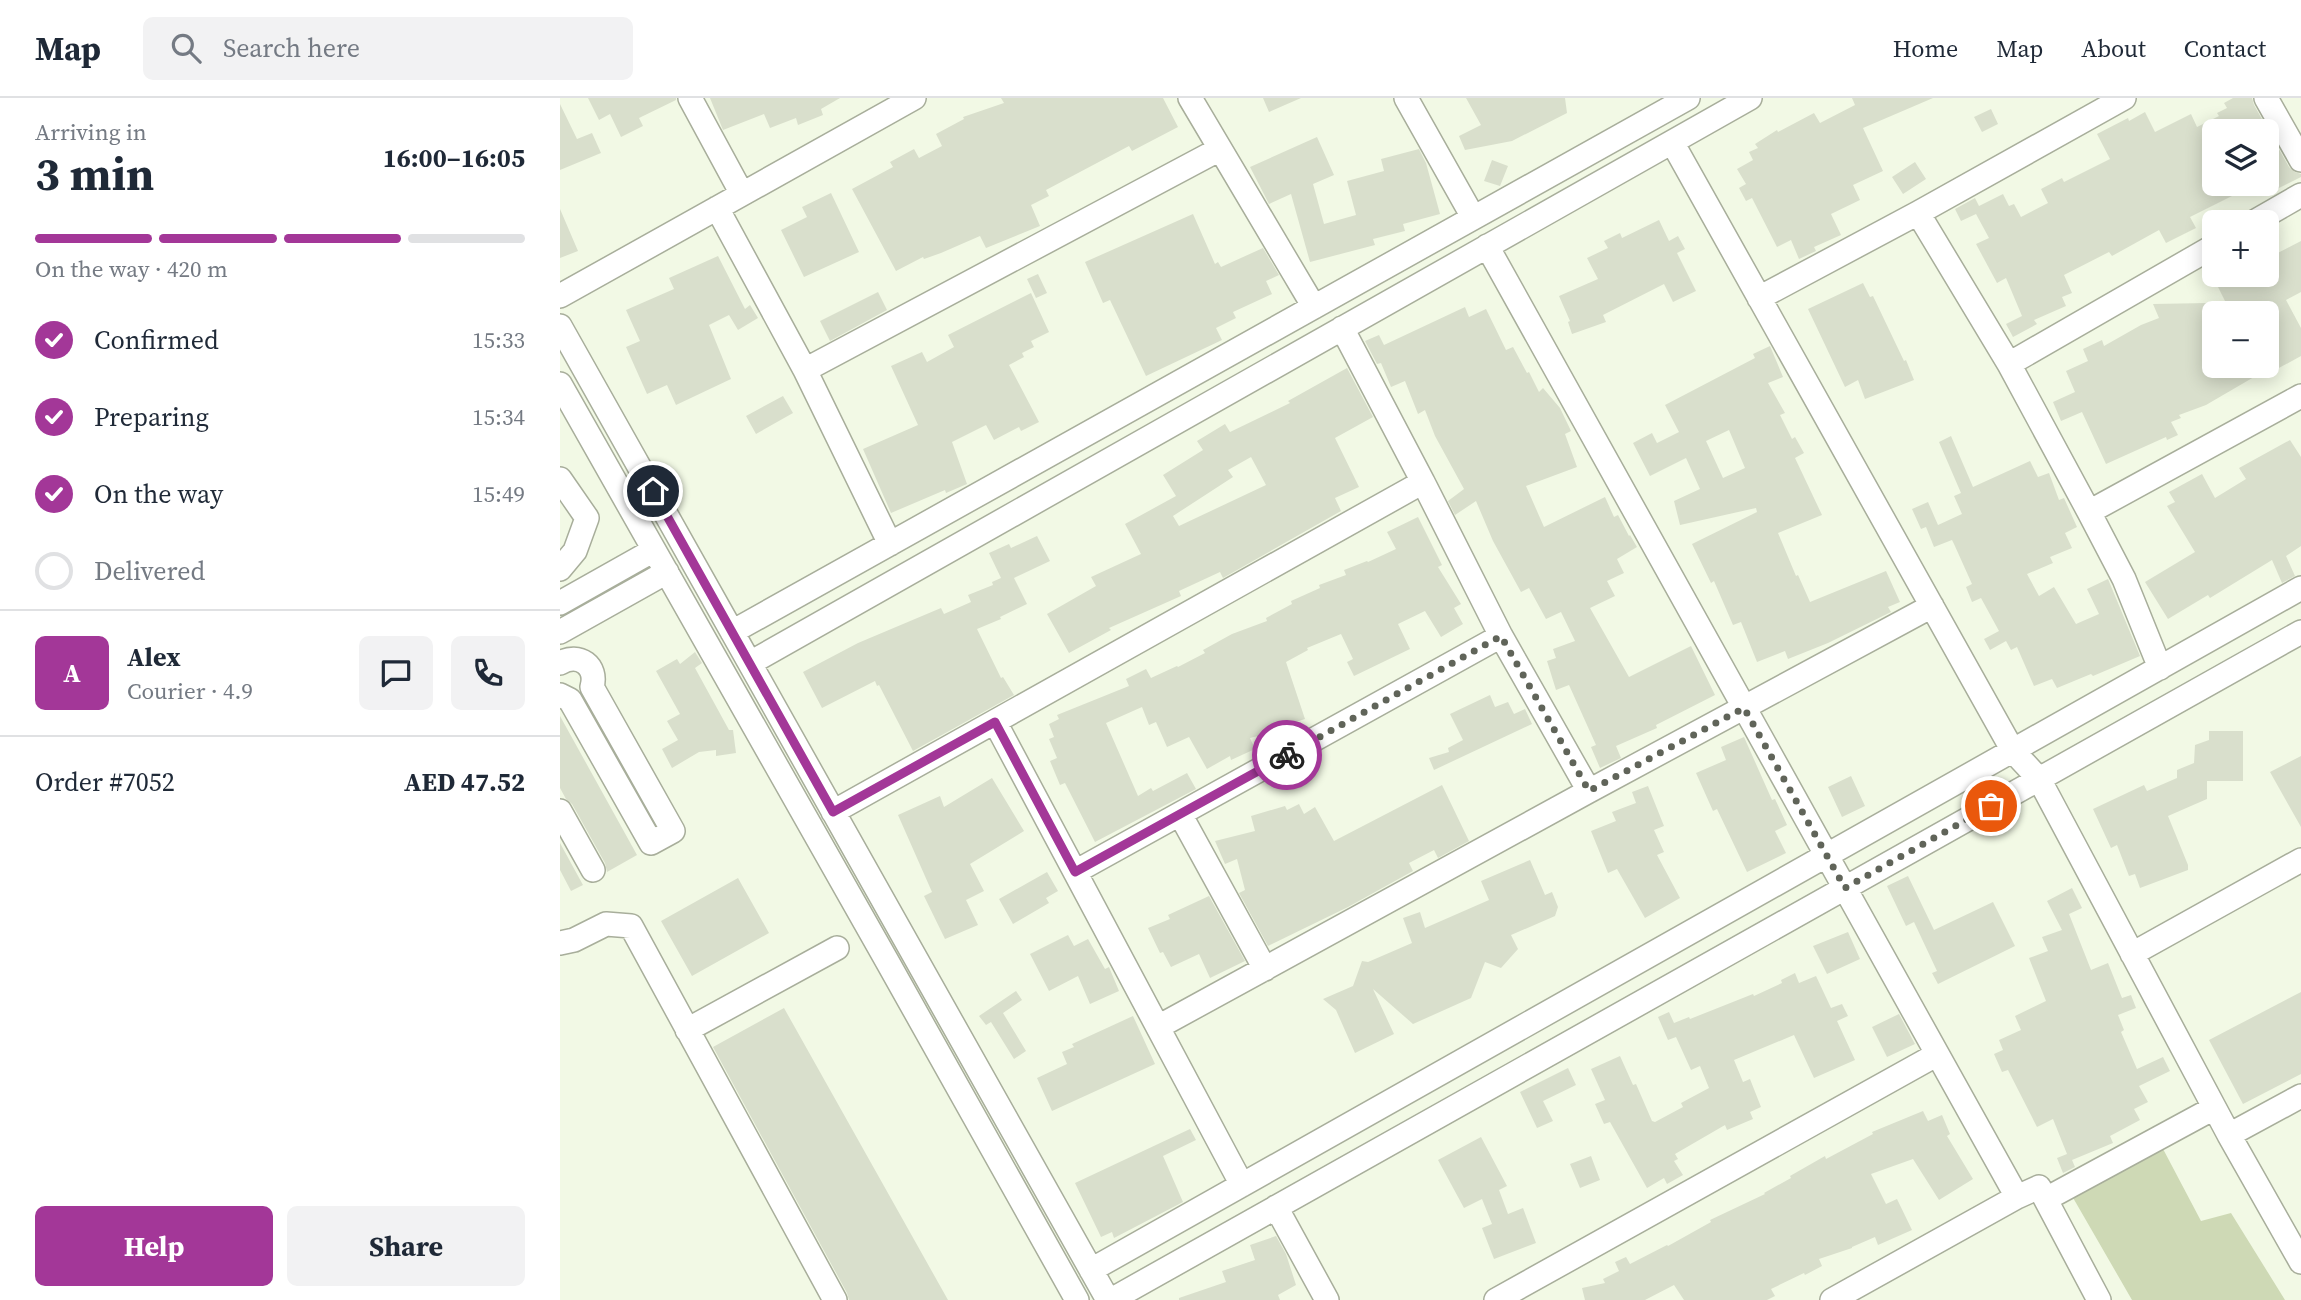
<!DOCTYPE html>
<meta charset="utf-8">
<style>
body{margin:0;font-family:"Source Serif 4",serif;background:#f2f2f3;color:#1f2937;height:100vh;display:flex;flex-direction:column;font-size:26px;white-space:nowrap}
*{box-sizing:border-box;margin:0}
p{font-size:23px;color:#747a83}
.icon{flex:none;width:38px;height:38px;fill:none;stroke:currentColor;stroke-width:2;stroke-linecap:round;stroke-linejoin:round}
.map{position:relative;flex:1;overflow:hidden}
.drawer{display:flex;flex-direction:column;background:#fff;width:560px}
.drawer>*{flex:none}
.controls{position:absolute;left:1642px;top:21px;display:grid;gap:14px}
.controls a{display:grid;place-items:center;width:77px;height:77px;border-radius:10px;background:#fff;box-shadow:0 4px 18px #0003;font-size:35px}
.pin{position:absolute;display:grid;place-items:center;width:60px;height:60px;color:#fff;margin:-30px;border:4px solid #fff;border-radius:50%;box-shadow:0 2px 7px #0007}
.courier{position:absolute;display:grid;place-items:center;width:70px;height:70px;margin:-35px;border:5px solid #a33798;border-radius:50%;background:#fff;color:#222;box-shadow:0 2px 9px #0007}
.summary em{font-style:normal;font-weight:700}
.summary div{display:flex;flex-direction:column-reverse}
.summary{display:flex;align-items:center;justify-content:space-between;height:119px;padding:0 35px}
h1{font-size:46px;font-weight:700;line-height:52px}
.bar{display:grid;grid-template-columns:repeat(4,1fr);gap:10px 7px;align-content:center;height:84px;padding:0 35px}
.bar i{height:9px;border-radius:5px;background:#e0e1e3}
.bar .active{background:#a33798}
.bar p{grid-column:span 4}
.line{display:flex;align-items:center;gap:18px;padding:0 35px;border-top:2px solid #e0e1e3}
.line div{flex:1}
.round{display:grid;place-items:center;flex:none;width:74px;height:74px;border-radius:10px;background:#f2f2f3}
ol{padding:0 35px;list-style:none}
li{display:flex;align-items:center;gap:21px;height:77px}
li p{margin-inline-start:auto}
li .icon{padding:7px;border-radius:50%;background:#a33798;color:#fff;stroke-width:4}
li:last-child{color:#747a83}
li i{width:38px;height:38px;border:4px solid #e0e1e3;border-radius:50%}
.cta{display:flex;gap:14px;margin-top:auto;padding:14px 35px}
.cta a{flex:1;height:80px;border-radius:10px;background:#a33798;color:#fff;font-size:28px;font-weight:700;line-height:80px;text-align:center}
.cta a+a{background:#f2f2f3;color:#1f2937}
header{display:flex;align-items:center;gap:42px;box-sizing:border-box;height:98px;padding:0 35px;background:#fff;border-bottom:2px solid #e0e1e3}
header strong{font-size:33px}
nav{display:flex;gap:38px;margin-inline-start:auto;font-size:24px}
.search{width:490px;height:63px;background:#f2f2f3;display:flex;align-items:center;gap:18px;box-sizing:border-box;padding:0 24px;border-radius:10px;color:#747a83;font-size:26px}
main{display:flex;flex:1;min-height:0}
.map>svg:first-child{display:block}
.green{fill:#ced9b5}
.building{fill:#d9dfcc;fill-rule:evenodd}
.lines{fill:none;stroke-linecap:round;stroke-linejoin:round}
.minor-casing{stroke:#a8ae9b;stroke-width:26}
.minor{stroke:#fff;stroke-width:23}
.done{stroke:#606459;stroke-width:7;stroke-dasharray:0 12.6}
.route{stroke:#a33798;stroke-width:9}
</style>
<header>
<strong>Map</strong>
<div class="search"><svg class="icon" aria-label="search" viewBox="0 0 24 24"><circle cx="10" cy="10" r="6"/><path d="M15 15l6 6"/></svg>Search here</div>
<nav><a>Home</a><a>Map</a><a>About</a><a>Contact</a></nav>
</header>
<main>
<section class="drawer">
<div class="summary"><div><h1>3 min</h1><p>Arriving in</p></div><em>16:00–16:05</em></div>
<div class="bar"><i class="active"></i><i class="active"></i><i class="active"></i><i></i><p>On the way · 420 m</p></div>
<ol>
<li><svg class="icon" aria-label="check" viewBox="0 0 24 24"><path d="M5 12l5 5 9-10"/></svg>Confirmed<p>15:33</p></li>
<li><svg class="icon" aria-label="check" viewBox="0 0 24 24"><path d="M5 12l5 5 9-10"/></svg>Preparing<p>15:34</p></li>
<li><svg class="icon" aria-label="check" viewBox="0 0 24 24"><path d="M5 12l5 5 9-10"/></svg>On the way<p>15:49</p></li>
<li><i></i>Delivered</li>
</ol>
<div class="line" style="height:126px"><b class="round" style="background:#a33798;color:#fff">A</b><div><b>Alex</b><p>Courier · 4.9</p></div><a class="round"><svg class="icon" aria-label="chat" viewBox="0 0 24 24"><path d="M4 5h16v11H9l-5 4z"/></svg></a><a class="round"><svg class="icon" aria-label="phone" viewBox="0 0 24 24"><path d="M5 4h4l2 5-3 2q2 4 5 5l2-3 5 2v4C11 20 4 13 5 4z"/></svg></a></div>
<div class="line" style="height:91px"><div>Order #7052</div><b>AED 47.52</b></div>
<div class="cta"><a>Help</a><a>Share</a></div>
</section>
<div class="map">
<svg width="1741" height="1202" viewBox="0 0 1741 1202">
<rect width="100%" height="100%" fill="#f2f9e5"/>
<path class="green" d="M1602,1049L1641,1123L1671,1115L1725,1202H1572L1512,1098Z"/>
<path class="building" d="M28,0H116V2L79,20L83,28L61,39L50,16L39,22Z
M150,0H280L261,11L263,17L238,27L236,20L210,30L204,16L163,32Z
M441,0H603L618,29L572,53L569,48L486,92L489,98L471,107L480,128L426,150L420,138L381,155L364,161L363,159L336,173L292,91L333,69L330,64L354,51L359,60L382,48L376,36L404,21L403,19L444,5Z
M703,0H741L709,14Z
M906,0H1005L1007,15L952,43L905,52L899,38L921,27Z
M1292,0H1373L1303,30L1323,73L1293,87L1300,102L1271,116L1281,137L1254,149L1256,153L1239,161L1231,142L1217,149L1192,100L1186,103L1179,90L1186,86L1177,71L1193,62L1189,54L1198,50L1195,46L1217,32L1218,34L1254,15L1260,25L1295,7Z
M1673,0H1692L1694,7L1729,69L1735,74L1741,76V79L1713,93L1706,79V33H1654V40L1651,41L1654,45V86H1666L1672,98L1630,119L1636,130L1606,145L1599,132L1552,158L1549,154L1504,177L1512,195L1502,199L1506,208L1474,222L1477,226L1453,239L1446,226L1462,218L1446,180L1437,185L1416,146L1429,140L1416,116L1401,123L1395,111L1415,100L1419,108L1443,96L1449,108L1454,106L1461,119L1488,105L1481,91L1502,80L1504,84L1550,61L1537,36L1568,20L1569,23L1585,14L1595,34L1631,16L1637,29L1659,18L1657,15L1667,10L1664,5Z
M0,6L17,41L32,35L41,55L0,72Z
M1431,11L1438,26L1422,34L1414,19Z
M757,39L774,77L753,86L764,126L796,117L787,83L824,73L821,61L859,51L866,65L880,116L843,126L845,133L813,141L815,147L750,164L731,96L709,106L690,69Z
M932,62L948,68L940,88L924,83Z
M1355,64L1366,81L1343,96L1332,79Z
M271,95L299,154L244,179L221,132L247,119L242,109Z
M0,111L18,153L0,160Z
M633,116L655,166L658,164L661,169L703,150L719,177L706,183L712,196L673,214L676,220L656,230L662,242L586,278L550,202L543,205L525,164Z
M1099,122L1109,143L1118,138L1125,151L1117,155L1136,193L1113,204L1104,186L1043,217L1046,224L1012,236L1008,224L1010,223L999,198L1038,181L1027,160L1048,150L1044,143L1060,135L1062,140Z
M1741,143V194L1726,202L1741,230V258L1706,277V272L1646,307L1619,317L1621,320L1611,324L1618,337L1607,342L1606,339L1546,366L1522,314L1501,323L1493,304L1515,294L1506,273L1528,263L1523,251L1542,242L1544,248L1581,227L1599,220L1593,206L1648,205V257L1654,254V268H1706V215H1671L1656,185L1674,177H1706V161Z
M158,158L185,211L190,207L198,220L178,232L169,217L149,227L171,281L116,307L107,287L87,296L66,249L80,243L66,212L114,191L109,180Z
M478,176L487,195L476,200L467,181Z
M1303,185L1310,199L1313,198L1344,263L1346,262L1354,282L1305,301L1298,282L1285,289L1248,211Z
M318,194L327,212L270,243L260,223Z
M471,195L489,234L471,243L474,249L462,255L464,259L449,267L479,324L461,333L459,329L434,342L426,327L392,344L407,386L386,395L385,392L331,415L303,351L358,327L331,268L362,254L367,264L394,249L388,237Z
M905,209L909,219L926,211L946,252L953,249L967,275L969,274L979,294L983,290L1000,310L1011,333L1005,336L1017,369L966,388L984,429L1045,399L1054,419L1058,417L1069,438L1070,437L1077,449L1057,461L1064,475L1047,483L1055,498L1030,510L1069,579L1131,548L1155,597L1096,627L1097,630L1056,648L1061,660L1040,670L1031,649L1036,647L1009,587L996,592L987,563L996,560L993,551L1015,543L1001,514L986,521L969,490L961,494L933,443L916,403L895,417L888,403L904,391L875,338L865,312L858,316L845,283L831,289L821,265L817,266L805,243L819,237L824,247Z
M1210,248L1223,279L1208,285L1225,315L1220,317L1232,341L1235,339L1244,355L1235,360L1262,417L1218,435L1236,478L1238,477L1250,504L1326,473L1340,504L1328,509L1331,514L1268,545L1228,561L1225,553L1197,564L1181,524L1173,527L1154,483L1151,485L1132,446L1197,414L1196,410L1120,427L1114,403L1140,391L1126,360L1090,378L1073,345L1092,335L1097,345L1119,334L1105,307L1195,260L1193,256ZM1169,332L1185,370L1163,380L1146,343Z
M787,270L813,319L775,340L799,389L775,400L781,413L663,480L660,474L619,493L621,498L549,530L551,532L509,555L487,516L536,488L531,479L581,456L565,426L616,398L603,377L643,352L637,343L665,326L670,334L730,305L728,303ZM691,359L706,387L619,428L613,418L673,379L668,372Z
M223,298L233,315L196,336L186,318Z
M1391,338L1413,389L1470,363L1478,379L1489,375L1499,402L1504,400L1517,429L1505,435L1512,450L1490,459L1493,465L1467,476L1479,498L1494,489L1516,526L1539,516L1527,491L1548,481L1580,558L1533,578L1531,576L1497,590L1492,581L1474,588L1457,549L1451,552L1446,543L1430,552L1424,541L1439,533L1421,500L1412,504L1406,489L1412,486L1394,446L1392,442L1374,449L1366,429L1361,431L1352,411L1368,404L1378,427L1402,416L1394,398L1401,395L1379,344Z
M1730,342L1741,359V448L1726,458L1735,478L1722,485L1712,462L1650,500L1648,497L1608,521L1585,484L1635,454L1607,408L1615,404L1609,394L1642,376L1655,400L1686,381L1679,370Z
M858,419L882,467L878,469L901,506L894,510L903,526L881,539L865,513L838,526L850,551L794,578L787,564L793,561L781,536L747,550L748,552L726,564L745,621L714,631V634L690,640L695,651L671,662L670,658L647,671L629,639L607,649L596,624L589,627L582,609L546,625L578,698L591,690L593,693L627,675L636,691L535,744L505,685L500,687L490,663L497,660L489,641L494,639L489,626L499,621L497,617L569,588L566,581L586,571L591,580L617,568L618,569L645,555L643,552L672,536L707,523L706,520L732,506L731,503L760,490L759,487L786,477L784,472L807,463L808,464L836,451L827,434Z
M477,438L490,463L454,480L467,506L440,519L441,521L417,531L441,580L443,579L454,597L353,653L319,587L317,588L315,583L262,610L243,574L298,545L381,510L384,516L411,504L408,497L433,487L432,484L441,480L429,455L449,446L451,450Z
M135,554L142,565L135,570L169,632H173L176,655L156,658V652L139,654L112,670L102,651L118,642L107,623L120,616L96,573L117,561L120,566Z
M930,597L935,609L948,604L954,616L965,611L972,626L874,672L869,660L889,654L888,650L903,642L890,616Z
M0,618L77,757L47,774L45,765L12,706L6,701L0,690Z
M1649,633H1683V683H1647V701L1608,718L1628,767V772L1580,790L1575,776L1569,778L1557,747L1551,750L1533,711L1584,687L1587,693L1617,680V672L1634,665L1635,647L1649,642Z
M1184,639L1212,702L1215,701L1227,727L1215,733L1226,755L1187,774L1157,711L1153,713L1136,675L1166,662L1161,649Z
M1741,658V729L1710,674Z
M1291,678L1305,708L1282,719L1268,689Z
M432,680L464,733L410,766L424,793L406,802L418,827L385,841L364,798L372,794L338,717L380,698L384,709Z
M882,687L909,743L878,760L874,752L849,765L853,773L788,809L708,848L679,795L685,792L677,761L665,766L655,743L695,733L691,718L725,708L727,712L739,706L744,716L755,709L774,743Z
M1088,688L1104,728L1094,732L1104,754L1097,757L1120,800L1085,820L1057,771L1048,775L1031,733L1056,723L1052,714L1076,705L1072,694Z
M0,745L23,787L11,793L0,772Z
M970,762L985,797L992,794L998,809L995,818L951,837L958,851L941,870L925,864L911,900L853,926L813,891L834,936L795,955L776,912L763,901L793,888L802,863L808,864L852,845L843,820L860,814L865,830L929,802L921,783Z
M487,774L498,793L486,800L489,805L453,826L439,801Z
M1348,778L1374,832L1433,804L1455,848L1378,886L1372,875L1377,873L1354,824L1346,828L1327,788Z
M178,780L209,835L132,878L101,823Z
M1512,790L1522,810L1509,816L1531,872L1548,865L1562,900L1571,897L1576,910L1558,917L1564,932L1561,934L1577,971L1603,959L1610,973L1579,988L1588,1004L1574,1011L1580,1022L1550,1038L1553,1045L1512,1062L1515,1069L1503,1075L1497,1060L1507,1056L1493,1021L1477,1029L1448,972L1442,974L1434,956L1443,952L1439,942L1461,932L1455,918L1486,903L1469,860L1488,853L1482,839L1502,832L1487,803Z
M649,798L685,863L650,880L639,856L611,869L603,854L600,855L588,830L610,821L608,817Z
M1288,834L1300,861L1267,876L1253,848Z
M508,837L514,848L528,841L545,871L549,869L559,893L530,906L518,878L489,893L470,856Z
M1235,875L1239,885L1256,878L1271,910L1282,906L1288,918L1277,923L1295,962L1254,980L1234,937L1174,962L1183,984L1190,981L1201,1009L1190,1014L1193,1021L1167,1032L1165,1027L1115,1056L1118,1061L1114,1063L1123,1077L1107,1086L1104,1080L1087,1090L1050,1024L1044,1026L1035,1006L1045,1002L1031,971L1060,958L1073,987L1076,986L1092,1023L1095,1024L1123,1009L1121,1005L1149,990L1140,968L1131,972L1116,939L1108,942L1098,919L1109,914L1114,925L1129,919L1130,921L1193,896L1194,898L1222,885L1221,882Z
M456,893L462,902L443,915L466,953L454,961L431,924L426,927L419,918Z
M1741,894V976L1683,1006L1649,942Z
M224,910L388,1202H289L287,1195L153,949Z
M1339,916L1355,946L1327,959L1312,929Z
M573,918L595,966L492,1013L477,980L507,966L502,954L514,949L512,946Z
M1008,970L1016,987L983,1003L993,1023L977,1030L960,994Z
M1363,1013L1368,1023L1382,1017L1390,1036L1387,1038L1413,1081L1379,1102L1353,1061L1311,1076L1326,1106L1337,1101L1352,1132L1318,1147L1315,1139L1292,1149V1150L1259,1161L1262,1168L1245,1177L1244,1175L1211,1191L1215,1198L1207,1202H1124L1114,1187L1085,1202H1025L1022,1190L1045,1185L1043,1181L1059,1173L1055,1164L1066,1159L1070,1166L1107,1147L1108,1148L1151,1124L1150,1122L1205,1096L1204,1095L1231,1080L1230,1078L1265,1058L1266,1061L1313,1036L1312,1034Z
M630,1031L636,1042L603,1058L623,1104L554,1140L552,1134L541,1139L515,1085Z
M921,1039L947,1088L939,1092L948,1116L963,1110L976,1145L934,1161L922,1130L932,1126L922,1101L904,1110L878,1062Z
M1031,1058L1040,1082L1020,1090L1010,1066Z
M716,1138L726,1156L736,1187L718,1197L720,1202H619V1200L666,1184L662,1173L695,1162L690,1147Z"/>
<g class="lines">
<defs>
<path id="minor" d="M130,0L182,96
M630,0L754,209
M846,0L913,119
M1706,0L1741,62
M1112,44L1453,653L1479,681L1669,1037L1741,1164
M157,110L245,272L330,446
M1358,115L1449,266L1529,414L1564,481L1600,570
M1694,124L1741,97
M927,148L1457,1099L1272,1202
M0,198L354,0
M1199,200L1358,115L1564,0
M0,228L548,1202
M782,230L863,384
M1449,266L1654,148
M245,272L660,51
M0,286L327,863L517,1202
M0,381L27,420L15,453L0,471
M1529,414L1741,298
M0,505L94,452
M0,534L107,474
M172,534L1128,0
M0,565C19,554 38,568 32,589L113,733L91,745L10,602L0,597
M190,565L1190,0
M435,624L682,1087
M0,713L33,772
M273,714L863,384L941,538L1029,693
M620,716L705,871
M515,774L941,538
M0,845L14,842L46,826L71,828L275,1202
M1572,856L1741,762
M598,929L1029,693L1372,508
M127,932L277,850
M1669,1037L1741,998
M1457,1099L1479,1089L1539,1202
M1486,1101L1654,1010
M716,1109L767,1202
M531,1172L1741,490
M551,1202L1741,534
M936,1202L1376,957"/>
</defs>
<use href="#minor" class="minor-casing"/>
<use href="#minor" class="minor"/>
</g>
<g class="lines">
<path class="done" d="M727,657L941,538L1029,693L1184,610L1285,790L1431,708"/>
<path class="route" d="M93,393L273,714L435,624L515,774L727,657"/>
</g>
</svg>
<div class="controls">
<a><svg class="icon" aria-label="layers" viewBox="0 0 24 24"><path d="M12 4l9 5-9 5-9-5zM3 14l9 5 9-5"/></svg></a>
<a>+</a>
<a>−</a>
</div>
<div class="pin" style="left:1431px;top:708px;background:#ea580c"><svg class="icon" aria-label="bag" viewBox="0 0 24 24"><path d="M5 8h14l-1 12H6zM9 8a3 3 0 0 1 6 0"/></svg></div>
<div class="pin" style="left:93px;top:393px;background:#1f2937"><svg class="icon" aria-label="home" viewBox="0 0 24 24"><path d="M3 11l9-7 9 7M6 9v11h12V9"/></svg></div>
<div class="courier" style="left:727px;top:657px"><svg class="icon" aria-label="bike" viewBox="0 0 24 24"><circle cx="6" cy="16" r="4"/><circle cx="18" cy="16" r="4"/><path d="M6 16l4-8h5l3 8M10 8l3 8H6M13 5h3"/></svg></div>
</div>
</main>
